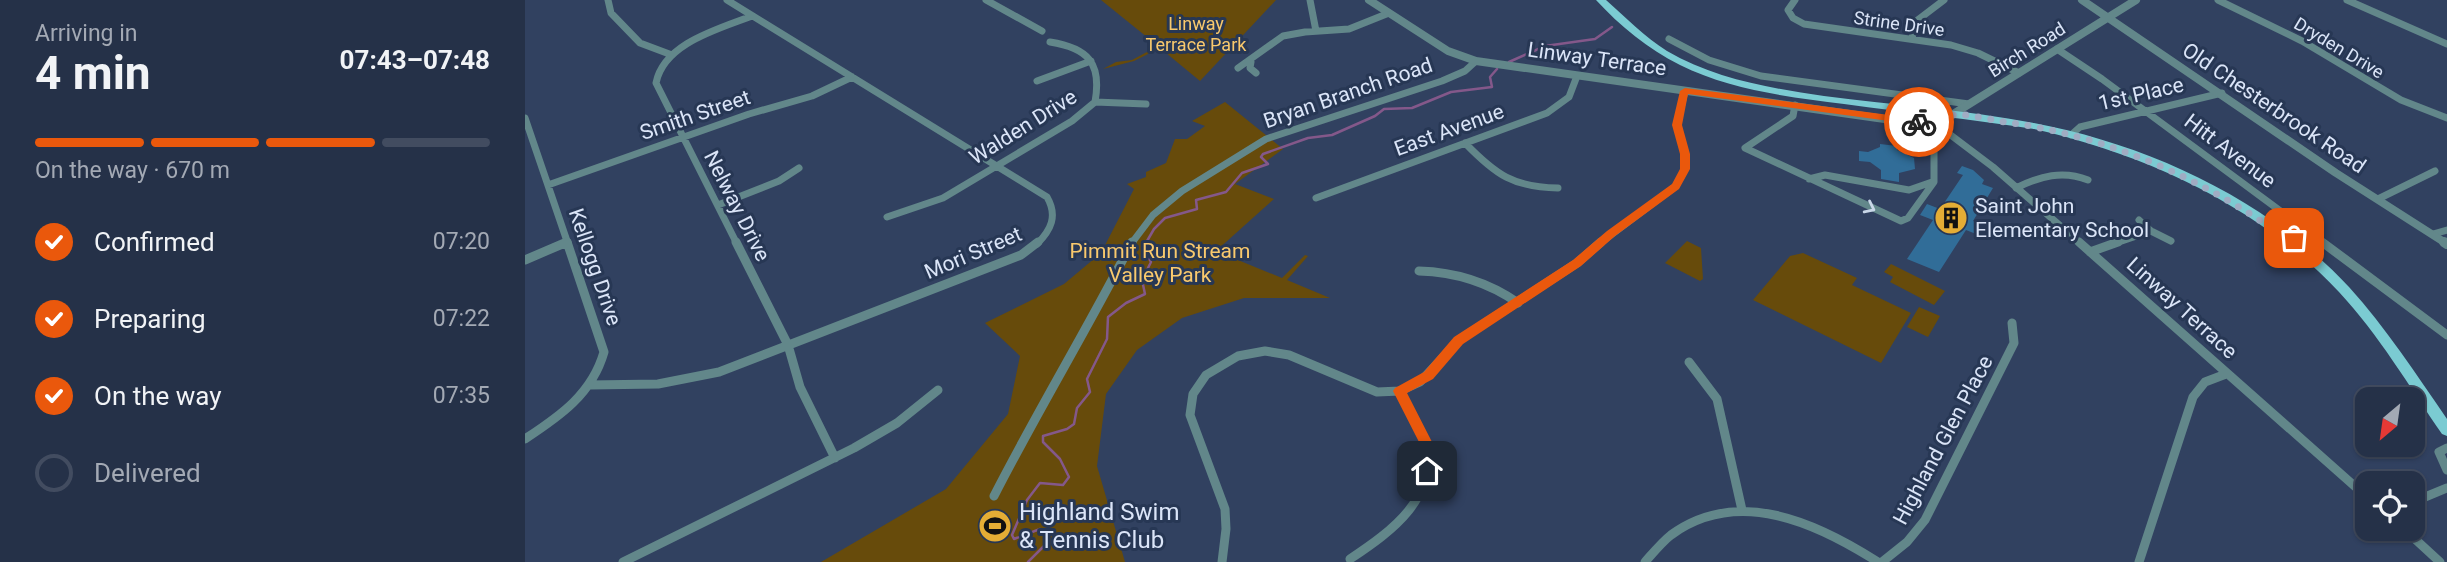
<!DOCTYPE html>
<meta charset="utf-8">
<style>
body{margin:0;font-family:Roboto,sans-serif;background:#2d394f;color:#f1f3f6;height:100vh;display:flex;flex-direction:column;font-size:26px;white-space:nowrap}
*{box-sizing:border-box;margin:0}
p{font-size:23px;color:#a3a9b4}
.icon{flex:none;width:38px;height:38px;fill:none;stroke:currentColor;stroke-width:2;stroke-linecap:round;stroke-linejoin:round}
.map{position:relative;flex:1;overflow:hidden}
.sheet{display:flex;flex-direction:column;background:#253148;width:525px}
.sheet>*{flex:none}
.needle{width:46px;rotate:209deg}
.tools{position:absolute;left:1830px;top:387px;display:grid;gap:14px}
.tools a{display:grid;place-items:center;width:70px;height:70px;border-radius:14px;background:#253148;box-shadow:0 2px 5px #0004,0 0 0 2px #424c60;font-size:35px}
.pin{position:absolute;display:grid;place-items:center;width:60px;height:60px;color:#fff;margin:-30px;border-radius:14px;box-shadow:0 4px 10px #0006}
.courier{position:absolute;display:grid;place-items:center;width:70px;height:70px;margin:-35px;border:5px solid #ea580c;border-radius:50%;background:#fff;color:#222;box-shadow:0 2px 9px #0007}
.overview em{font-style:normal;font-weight:700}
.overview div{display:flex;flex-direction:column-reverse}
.overview{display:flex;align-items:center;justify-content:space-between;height:119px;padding:0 35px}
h1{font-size:46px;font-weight:700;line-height:52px}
.bar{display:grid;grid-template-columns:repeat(4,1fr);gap:10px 7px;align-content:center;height:84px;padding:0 35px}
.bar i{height:9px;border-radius:5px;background:#424c60}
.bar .active{background:#ea580c}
.bar p{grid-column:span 4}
ol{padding:0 35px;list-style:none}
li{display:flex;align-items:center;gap:21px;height:77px}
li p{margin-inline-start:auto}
li .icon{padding:7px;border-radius:50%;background:#ea580c;color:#fff;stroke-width:4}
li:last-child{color:#a3a9b4}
li i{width:38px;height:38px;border:4px solid #424c60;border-radius:50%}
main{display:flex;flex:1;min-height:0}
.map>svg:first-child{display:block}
.green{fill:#674b0b}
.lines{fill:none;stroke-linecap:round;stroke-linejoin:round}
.stream{stroke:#84588a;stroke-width:2.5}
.building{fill:#316d98}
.minor-far1{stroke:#62878a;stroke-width:7}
.minor{stroke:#62878a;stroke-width:9}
.tertiary-far1{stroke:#62878a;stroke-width:8}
.tertiary{stroke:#62878a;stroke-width:10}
.primary{fill:#7bcbd2;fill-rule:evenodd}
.oneway{stroke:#c9d7e8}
.route{fill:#ea580c}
.done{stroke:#a0acc3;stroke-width:7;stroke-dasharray:0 12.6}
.labels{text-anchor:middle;stroke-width:6;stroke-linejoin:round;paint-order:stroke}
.far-park-label{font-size:18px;fill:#f9c96d;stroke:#273754}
.far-street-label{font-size:18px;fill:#dbe5f8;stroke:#273754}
.street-label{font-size:21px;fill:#dbe5f8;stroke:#273754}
.poi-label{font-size:21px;fill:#dbe5f8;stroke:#273754;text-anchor:start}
.park-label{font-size:21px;fill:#f9c96d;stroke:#273754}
.near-poi-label{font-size:24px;fill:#dbe5f8;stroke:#273754;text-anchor:start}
</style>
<main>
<section class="sheet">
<div class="overview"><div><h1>4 min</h1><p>Arriving in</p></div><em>07:43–07:48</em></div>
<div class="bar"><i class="active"></i><i class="active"></i><i class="active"></i><i></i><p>On the way · 670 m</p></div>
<ol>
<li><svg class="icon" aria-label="check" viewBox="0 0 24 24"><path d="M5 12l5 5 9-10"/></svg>Confirmed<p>07:20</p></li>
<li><svg class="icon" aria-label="check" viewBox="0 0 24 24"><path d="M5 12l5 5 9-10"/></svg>Preparing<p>07:22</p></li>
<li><svg class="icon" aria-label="check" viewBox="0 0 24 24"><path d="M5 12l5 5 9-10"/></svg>On the way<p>07:35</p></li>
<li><i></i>Delivered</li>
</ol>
</section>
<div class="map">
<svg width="1922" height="562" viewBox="0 0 1922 562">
<rect width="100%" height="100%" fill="#314160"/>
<path class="green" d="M576,0H751L675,81L635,48L609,61L578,69L591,62L607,60L633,46Z
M700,102L758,149L710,184L749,199L691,251L757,278L780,255L783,256L762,280L805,298H719L657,318L612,350L581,394L572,466L600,562H296L421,489L483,414L495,356L460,323L539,284L576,253L609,189L602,184L621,177V172L641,163L650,139H662L680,126L667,121Z
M1162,241L1176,248L1178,279L1175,281L1140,263Z
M1278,253L1332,278L1327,285L1386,313L1356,363L1228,300L1265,256Z
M1366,264L1420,291L1409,305L1365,282L1368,277L1359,272Z
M1394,307L1415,316L1403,337L1382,327Z"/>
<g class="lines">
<path class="stream" d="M984,62L1020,46L1070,39L1087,27
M503,562L523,542L522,536L515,529L489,539L487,535L502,500L515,483L538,485L544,477L535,459L518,442V436L542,429L549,424L552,408L565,392L562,379L582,339L583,317L601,303L620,294L617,280L626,262L618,248L629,229L640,218L672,209L671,200L701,192L717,173L743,164L736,157L738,154L783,138L807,135L850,116L859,109L887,108L926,92L967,87L965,77L972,69"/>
</g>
<path class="building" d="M1355,144L1372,146V150L1389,158L1390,169L1374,173V182L1356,179V170L1345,162L1334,161V151L1343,152L1355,147Z
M1437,166L1448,170L1459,180L1457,184L1468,188L1448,221L1467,229L1461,238L1441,230L1414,272L1382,259L1408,220L1395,215L1402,204L1415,209L1438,175L1432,173Z"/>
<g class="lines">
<path class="minor-far1" d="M83,0L86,13L115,43L147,55
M202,0L522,197C533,216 526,230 512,244
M461,0L517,31
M785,0L791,31
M1270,0L1263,10L1268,18L1279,24L1426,45L1453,53L1494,73
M1693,0L1777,41L1876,100L1922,118
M1822,0L1922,44
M1144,39L1184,60L1236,76L1444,104
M1387,39L1390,22L1419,0
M1532,49L1577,79L1800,244
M726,62L725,68L731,73
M713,68L758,36L780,32L824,29L864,13
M512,81L566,61
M570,102L621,104
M1270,105L1268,116L1220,148L1376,221L1383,218L1409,182V126L1419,130L1468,167L1556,244
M0,118L43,244
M1546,135L1555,127L1697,93
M940,143C971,175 988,187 1033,188
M1284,179L1300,175L1384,190L1407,182
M23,185L224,114L287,96L327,77
M1491,188C1515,176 1538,170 1563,180
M791,198L1022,113L1044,97L1052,76
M1853,199L1910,171
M193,205L254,181L274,168
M362,217L418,198L547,121L570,102C577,63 563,48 525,42
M1614,220L1626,231L1646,241
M1908,234L1922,230
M1763,240L1784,232
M38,244L43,242
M212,244L131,83C139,43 194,29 227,16
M606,244L628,215L657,191L741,139L917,81L940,71L951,61
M1074,244L1151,186L1160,169V154L1152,125L1160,91
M1588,244L1626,231"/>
<path class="minor" d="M211,242L263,345L275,387L310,458
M1554,242L1843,498
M1797,242L1922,335
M1565,252L1593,242
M0,260L42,242
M894,271C930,272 963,282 993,303
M1164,362L1192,399L1217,510
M65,385L133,384L194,372L496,255L513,242
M0,439C35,416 67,394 79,352L42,242
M1922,448L1914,452L1922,470
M469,496C513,410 563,328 607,242
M1888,502L1922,488
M1878,528L1915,562
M825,559C867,531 915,497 899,440C894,422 881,408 875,391
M98,562L329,448L372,423L413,390
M697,562L701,529L700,509L665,415L668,394L681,375L713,356L740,351L764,355L852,392L875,391L895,382L934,340L1052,263L1076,242
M1120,562C1128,553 1137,542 1146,535C1213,486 1292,523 1353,562
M1357,562L1382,542L1400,520L1489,343L1487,323
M1614,562L1668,397L1680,382L1701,374"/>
<path class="tertiary-far1" d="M844,0L923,51L951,61L1409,126L1611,0
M1557,0L1811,173L1922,244"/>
<path class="tertiary" d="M1919,242L1922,244"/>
<path class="primary" d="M1071,0H1081C1101,18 1120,37 1142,51C1190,79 1245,88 1299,96C1369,105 1440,110 1509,123C1625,145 1743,200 1824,287C1861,328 1891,374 1922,419V436L1917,434C1884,386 1854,335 1814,292C1733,206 1623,155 1509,129C1446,119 1383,113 1319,104C1264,97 1205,90 1155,65C1123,49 1095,26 1071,0Z"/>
</g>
<defs><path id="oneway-chevron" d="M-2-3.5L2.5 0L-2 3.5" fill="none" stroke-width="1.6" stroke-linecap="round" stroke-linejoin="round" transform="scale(1.75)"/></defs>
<use class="oneway" href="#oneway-chevron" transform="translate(1345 208) rotate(26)"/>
<path class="route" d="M1160,88L1394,119L1399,122L1394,125L1163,94L1157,125L1165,154V169L1154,189L1090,236L1056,266L938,344L908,379L882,393L907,442L909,471L907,475H898L894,442L868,391L870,388L899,372L929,337L1048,260L1082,231L1147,184L1155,169V154L1147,125L1155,91Z"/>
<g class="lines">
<path class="done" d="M1394,122L1409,126C1414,123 1422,116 1428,115C1440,113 1467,120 1480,122C1583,136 1680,179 1763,240L1769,238"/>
</g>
<defs>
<symbol id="building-disc" viewBox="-11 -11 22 22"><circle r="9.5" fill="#e4ad35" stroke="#273754"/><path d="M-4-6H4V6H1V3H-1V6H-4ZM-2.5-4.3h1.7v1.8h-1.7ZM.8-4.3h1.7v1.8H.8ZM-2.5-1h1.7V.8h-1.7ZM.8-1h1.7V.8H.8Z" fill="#111"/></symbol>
<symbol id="stadium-disc" viewBox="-11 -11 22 22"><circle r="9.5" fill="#e4ad35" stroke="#273754"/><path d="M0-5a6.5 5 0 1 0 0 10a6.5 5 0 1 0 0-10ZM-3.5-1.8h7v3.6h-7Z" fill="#111"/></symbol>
</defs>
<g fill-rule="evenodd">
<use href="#building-disc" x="1407" y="199" width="38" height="38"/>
<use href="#stadium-disc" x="451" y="507" width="38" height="38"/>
</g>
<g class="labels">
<g class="far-park-label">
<text x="671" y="30">Linway<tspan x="671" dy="21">Terrace Park</tspan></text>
</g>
<g class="far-street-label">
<text transform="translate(1374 24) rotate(8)" y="6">Strine Drive</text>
<text transform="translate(1814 48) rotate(31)" y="6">Dryden Drive</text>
<text transform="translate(1502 50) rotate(-32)" y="6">Birch Road</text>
</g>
<g class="street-label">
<text transform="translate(1072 59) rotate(8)" y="7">Linway Terrace</text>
<text transform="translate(823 93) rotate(-19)" y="7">Bryan Branch Road</text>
<text transform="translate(1616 94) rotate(-13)" y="7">1st Place</text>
<text transform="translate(1749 108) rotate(34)" y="7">Old Chesterbrook Road</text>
<text transform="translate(170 115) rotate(-19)" y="7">Smith Street</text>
<text transform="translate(498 127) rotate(-32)" y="7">Walden Drive</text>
<text transform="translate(924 130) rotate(-20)" y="7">East Avenue</text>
<text transform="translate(1705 151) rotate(37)" y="7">Hitt Avenue</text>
<text transform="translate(212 206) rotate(63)" y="7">Nelway Drive</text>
<text transform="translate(448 253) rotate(-23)" y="7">Mori Street</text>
<text transform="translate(70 267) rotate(71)" y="7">Kellogg Drive</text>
<text transform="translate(1657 308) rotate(42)" y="7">Linway Terrace</text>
<text transform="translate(1418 440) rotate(-62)" y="7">Highland Glen Place</text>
</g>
<g class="poi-label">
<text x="1450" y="213">Saint John<tspan x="1450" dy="24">Elementary School</tspan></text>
</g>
<g class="park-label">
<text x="635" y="258">Pimmit Run Stream<tspan x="635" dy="24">Valley Park</tspan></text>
</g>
<g class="near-poi-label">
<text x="494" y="520">Highland Swim<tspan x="494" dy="28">&amp; Tennis Club</tspan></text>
</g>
</g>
</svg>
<div class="tools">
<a><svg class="needle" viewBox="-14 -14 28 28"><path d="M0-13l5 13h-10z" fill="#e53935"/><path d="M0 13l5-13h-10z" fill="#a3a9b4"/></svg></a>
<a><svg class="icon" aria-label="locate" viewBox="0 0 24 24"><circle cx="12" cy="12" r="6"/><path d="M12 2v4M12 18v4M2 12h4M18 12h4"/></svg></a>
</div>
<div class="pin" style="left:1769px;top:238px;background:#ea580c"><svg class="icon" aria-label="bag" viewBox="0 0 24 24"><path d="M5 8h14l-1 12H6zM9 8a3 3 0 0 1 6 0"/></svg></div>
<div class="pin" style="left:902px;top:471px;background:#1f2937"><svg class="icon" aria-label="home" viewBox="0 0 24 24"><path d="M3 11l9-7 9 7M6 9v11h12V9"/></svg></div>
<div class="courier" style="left:1394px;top:122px"><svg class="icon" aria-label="bike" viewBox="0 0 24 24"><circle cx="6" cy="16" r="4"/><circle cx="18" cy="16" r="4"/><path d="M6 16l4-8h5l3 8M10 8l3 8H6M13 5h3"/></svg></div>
</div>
</main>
